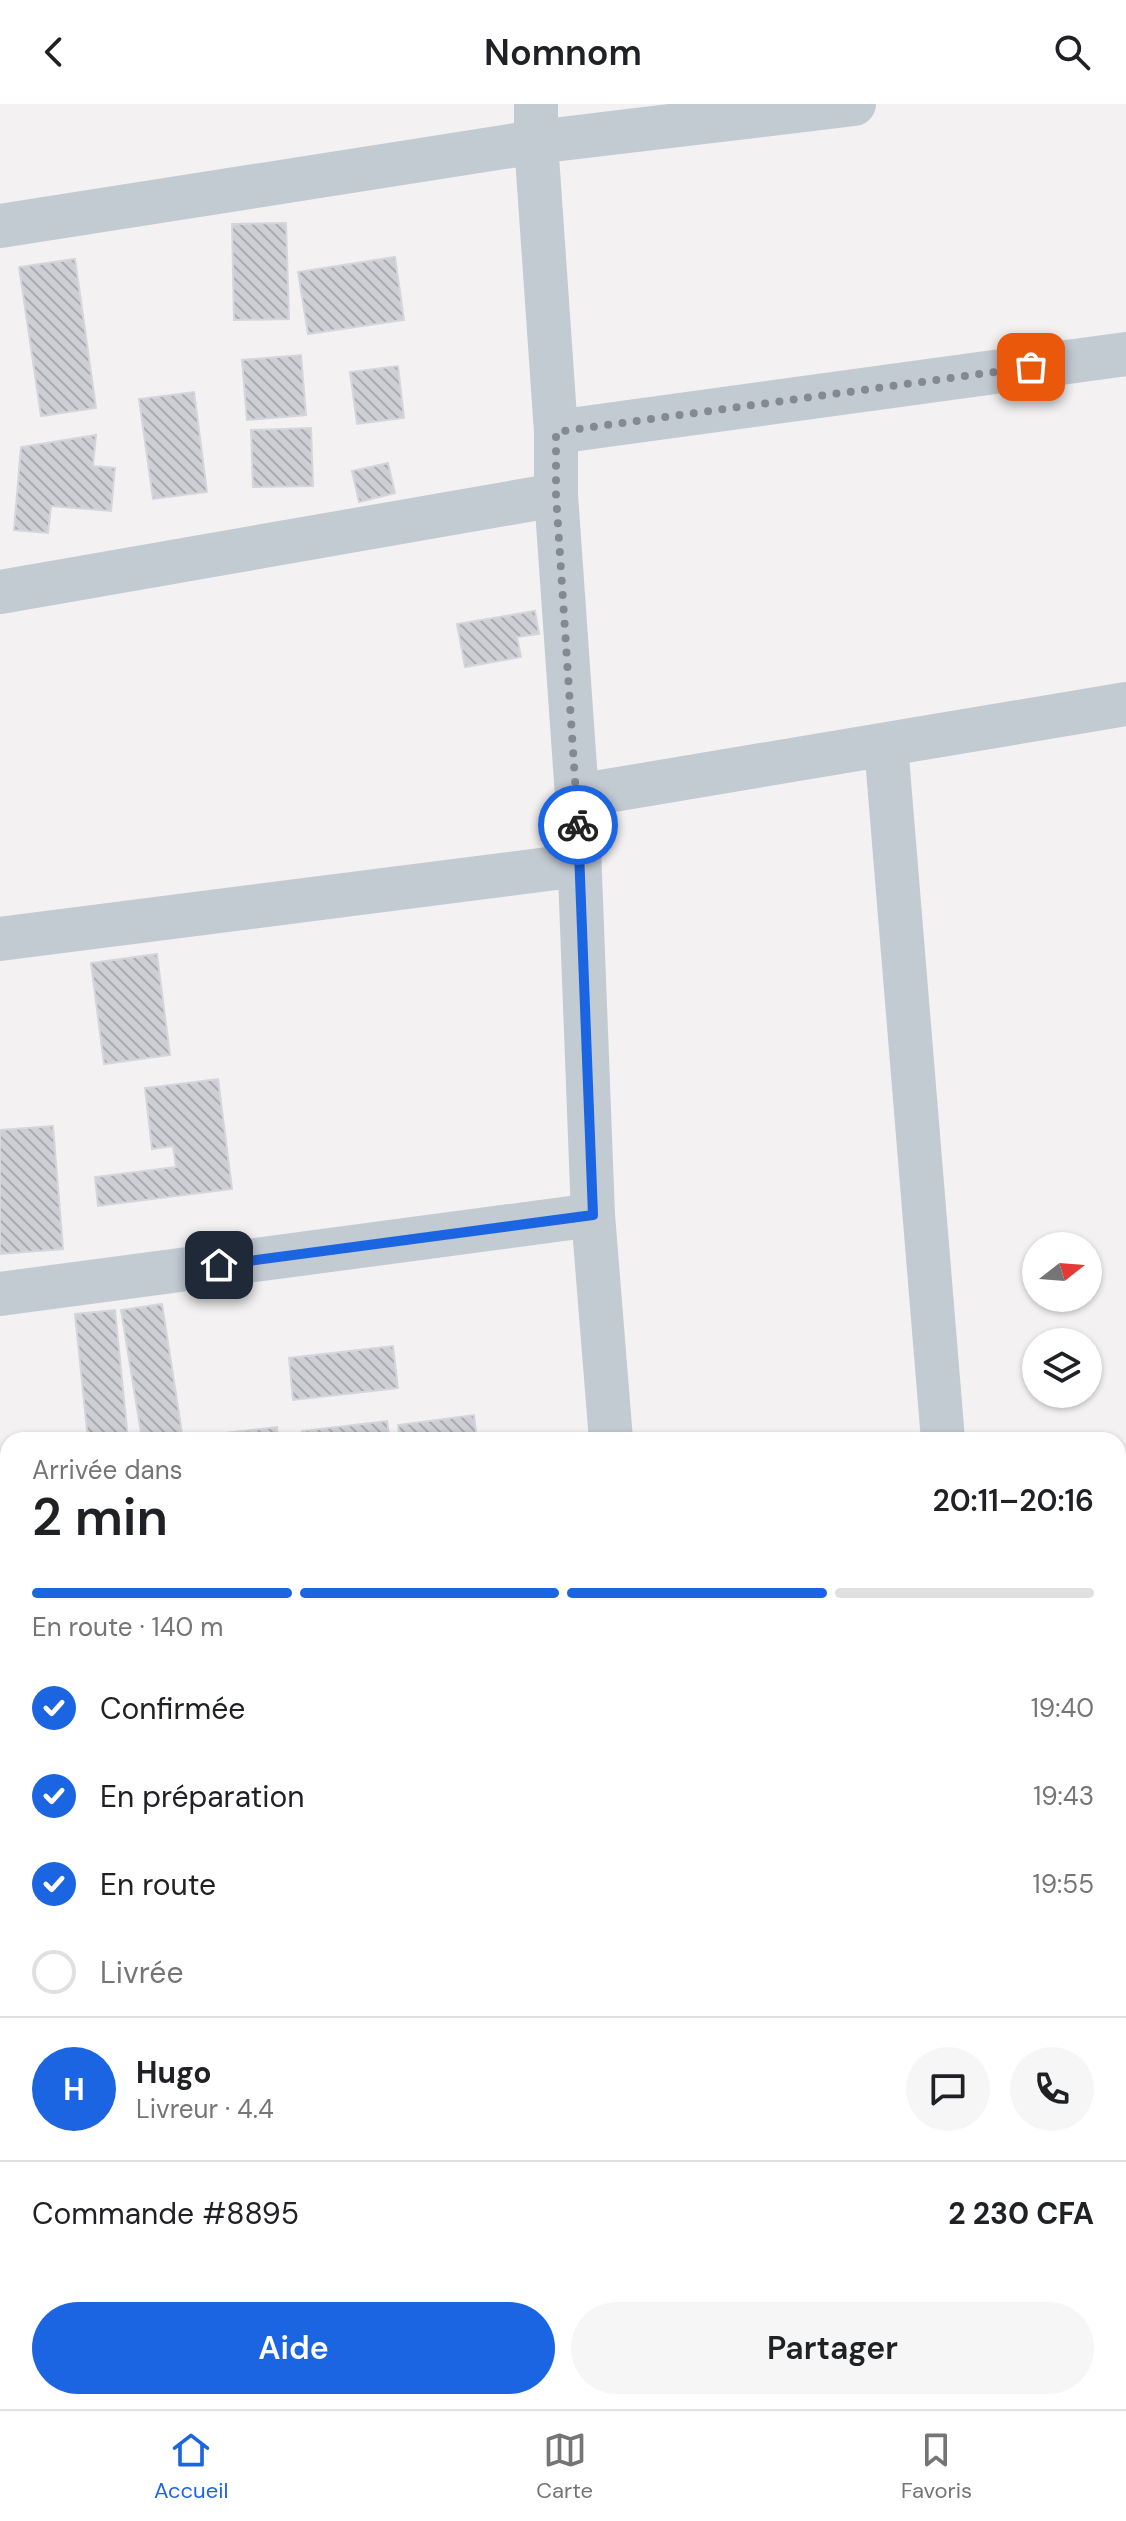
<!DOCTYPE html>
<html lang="fr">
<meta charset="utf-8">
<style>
body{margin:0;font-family:"DM Sans",sans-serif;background:#f6f6f6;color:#202124;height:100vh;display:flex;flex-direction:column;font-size:30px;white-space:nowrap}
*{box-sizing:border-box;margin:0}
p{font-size:26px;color:#757577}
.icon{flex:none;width:44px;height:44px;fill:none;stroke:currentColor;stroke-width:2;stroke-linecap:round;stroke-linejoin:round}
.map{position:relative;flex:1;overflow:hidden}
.drawer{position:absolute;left:0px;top:1328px;width:1126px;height:978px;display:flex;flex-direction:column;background:#fff;border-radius:24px 24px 0 0;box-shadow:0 2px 6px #0004}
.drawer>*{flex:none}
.needle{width:52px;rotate:73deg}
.buttons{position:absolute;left:1022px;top:1128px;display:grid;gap:16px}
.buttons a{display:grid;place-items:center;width:80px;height:80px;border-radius:50%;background:#fff;box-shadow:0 2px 6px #0004;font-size:40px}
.pin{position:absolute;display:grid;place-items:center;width:68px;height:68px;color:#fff;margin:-34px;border-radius:16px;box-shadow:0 4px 12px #0006}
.courier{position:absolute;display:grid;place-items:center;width:80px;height:80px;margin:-40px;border:6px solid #1c65e2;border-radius:50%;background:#fff;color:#222;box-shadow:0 2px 10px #0007}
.summary em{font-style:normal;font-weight:600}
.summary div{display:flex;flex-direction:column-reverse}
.summary{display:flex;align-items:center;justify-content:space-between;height:136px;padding:0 32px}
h1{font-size:52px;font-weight:600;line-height:60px}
.bar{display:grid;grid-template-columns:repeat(4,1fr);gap:12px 8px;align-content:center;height:96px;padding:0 32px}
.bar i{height:10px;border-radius:6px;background:#e0e0e0}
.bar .active{background:#1c65e2}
.bar p{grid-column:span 4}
.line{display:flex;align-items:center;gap:20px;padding:0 32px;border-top:2px solid #e0e0e0}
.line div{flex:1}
.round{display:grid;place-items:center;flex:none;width:84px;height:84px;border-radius:42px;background:#f6f6f6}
ol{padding:0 32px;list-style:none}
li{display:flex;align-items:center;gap:24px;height:88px}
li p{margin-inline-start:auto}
li .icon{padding:8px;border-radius:50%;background:#1c65e2;color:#fff;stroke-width:4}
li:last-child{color:#757577}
li i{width:44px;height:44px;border:4px solid #e0e0e0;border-radius:50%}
.button{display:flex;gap:16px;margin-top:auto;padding:16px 32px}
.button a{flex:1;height:92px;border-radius:48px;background:#1c65e2;color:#fff;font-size:32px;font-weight:600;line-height:92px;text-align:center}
.button a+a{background:#f6f6f6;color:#202124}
header{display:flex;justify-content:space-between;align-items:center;height:104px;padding:0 32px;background:#fff;font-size:36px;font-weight:600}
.tabs{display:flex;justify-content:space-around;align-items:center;height:112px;border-top:2px solid #e0e0e0;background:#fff;font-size:22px;color:#757577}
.tabs a{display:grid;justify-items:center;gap:4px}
.tabs .active{color:#1c65e2}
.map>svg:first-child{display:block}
.building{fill:url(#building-back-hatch);stroke:#d5d6dc;stroke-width:2}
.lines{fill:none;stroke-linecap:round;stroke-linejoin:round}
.minor{stroke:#c2cad2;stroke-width:44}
.done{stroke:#848a91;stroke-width:8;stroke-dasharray:0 14.4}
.route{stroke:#1c65e2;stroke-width:10}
</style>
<header><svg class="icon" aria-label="back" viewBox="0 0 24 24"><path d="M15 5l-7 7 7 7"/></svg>Nomnom<svg class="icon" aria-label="search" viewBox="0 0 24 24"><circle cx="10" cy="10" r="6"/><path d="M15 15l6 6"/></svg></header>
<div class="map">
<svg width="1126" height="2305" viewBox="0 0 1126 2305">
<defs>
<pattern id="building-back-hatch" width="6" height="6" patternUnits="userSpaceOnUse" patternTransform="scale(2)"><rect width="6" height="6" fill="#cecfd5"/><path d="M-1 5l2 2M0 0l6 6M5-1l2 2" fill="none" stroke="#a9abb0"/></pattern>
</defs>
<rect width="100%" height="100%" fill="#f3f1f1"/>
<path class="building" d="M286,119L289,215L234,216L232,120Z
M395,153L404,216L308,230L298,168Z
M75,155L96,304L41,312L19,163Z
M301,251L306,311L247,316L242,256Z
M398,262L404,314L357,320L350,268Z
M194,288L207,388L153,395L139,295Z
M311,324L313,382L253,383L251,326Z
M96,331L93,362L115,364L111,407L51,402L48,429L14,426L21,343Z
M388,359L395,389L359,398L352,367Z
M535,507L539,530L517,533L521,553L465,563L457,520Z
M157,850L170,951L104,960L91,859Z
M218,975L232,1085L98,1102L95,1073L176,1063L173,1042L152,1045L145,984Z
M53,1022L63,1145L0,1150V1026Z
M162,1200L182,1329L142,1335L121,1206Z
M115,1206L128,1335L88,1336L75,1210Z
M393,1242L398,1284L293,1296L289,1254Z
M474,1311L477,1336H400L398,1321Z
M387,1317L390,1336H291L303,1332L302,1327Z
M277,1323L278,1336H200V1332Z
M8,1567V1651L0,1652V1568Z"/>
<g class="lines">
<path class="minor" d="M536,0V38L556,328V391L577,692L593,1111L611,1336
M0,122L536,38L854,0
M556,328L1126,250
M0,488L556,391
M886,641L943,1336
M577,692L1126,600
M0,835L579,761
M0,1190L593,1111
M1118,1433H1126
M0,1547L8,1546
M0,1861L8,1860
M1118,2067L1126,2069
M1118,2190L1126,2168
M55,2305L56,2298
M416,2305V2298
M1076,2305L1079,2298"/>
</g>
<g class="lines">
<path class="done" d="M578,721L556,391V328L1031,263"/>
<path class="route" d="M219,1161L593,1111L578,721"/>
</g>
</svg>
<div class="buttons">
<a><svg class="needle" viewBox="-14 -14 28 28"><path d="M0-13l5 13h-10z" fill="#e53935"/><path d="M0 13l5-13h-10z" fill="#757577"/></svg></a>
<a><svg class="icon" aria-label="layers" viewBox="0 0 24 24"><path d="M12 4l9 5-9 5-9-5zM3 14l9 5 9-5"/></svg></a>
</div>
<div class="pin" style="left:1031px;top:263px;background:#ea580c"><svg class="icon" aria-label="bag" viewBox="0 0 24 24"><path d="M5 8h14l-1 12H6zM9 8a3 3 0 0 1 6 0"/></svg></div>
<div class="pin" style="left:219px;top:1161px;background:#1f2937"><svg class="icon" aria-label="home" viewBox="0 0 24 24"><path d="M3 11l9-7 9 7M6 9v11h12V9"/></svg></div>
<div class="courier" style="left:578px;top:721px"><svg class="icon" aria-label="bike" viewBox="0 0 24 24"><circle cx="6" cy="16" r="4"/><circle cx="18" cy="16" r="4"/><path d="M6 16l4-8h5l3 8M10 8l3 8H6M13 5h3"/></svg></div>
<section class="drawer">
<div class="summary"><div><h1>2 min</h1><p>Arrivée dans</p></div><em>20:11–20:16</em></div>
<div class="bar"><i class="active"></i><i class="active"></i><i class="active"></i><i></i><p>En route · 140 m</p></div>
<ol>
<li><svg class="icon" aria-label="check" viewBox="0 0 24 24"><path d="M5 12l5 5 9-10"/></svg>Confirmée<p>19:40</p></li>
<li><svg class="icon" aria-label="check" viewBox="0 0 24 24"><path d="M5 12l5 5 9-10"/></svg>En préparation<p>19:43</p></li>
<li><svg class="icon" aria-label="check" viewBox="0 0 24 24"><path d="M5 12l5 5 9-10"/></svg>En route<p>19:55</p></li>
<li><i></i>Livrée</li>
</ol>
<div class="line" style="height:144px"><b class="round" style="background:#1c65e2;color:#fff">H</b><div><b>Hugo</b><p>Livreur · 4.4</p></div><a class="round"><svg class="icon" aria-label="chat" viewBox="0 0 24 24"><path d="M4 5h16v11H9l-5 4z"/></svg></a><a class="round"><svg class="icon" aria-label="phone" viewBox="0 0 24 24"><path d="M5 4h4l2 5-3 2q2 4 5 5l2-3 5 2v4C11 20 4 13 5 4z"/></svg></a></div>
<div class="line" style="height:104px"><div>Commande #8895</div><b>2 230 CFA</b></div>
<div class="button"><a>Aide</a><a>Partager</a></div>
</section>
</div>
<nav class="tabs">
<a class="active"><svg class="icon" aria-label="home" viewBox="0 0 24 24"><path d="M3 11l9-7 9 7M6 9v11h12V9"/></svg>Accueil</a>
<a><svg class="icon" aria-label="map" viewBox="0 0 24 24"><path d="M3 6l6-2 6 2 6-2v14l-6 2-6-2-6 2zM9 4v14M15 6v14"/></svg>Carte</a>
<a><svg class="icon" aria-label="saved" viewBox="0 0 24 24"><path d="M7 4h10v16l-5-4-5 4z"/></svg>Favoris</a>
</nav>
